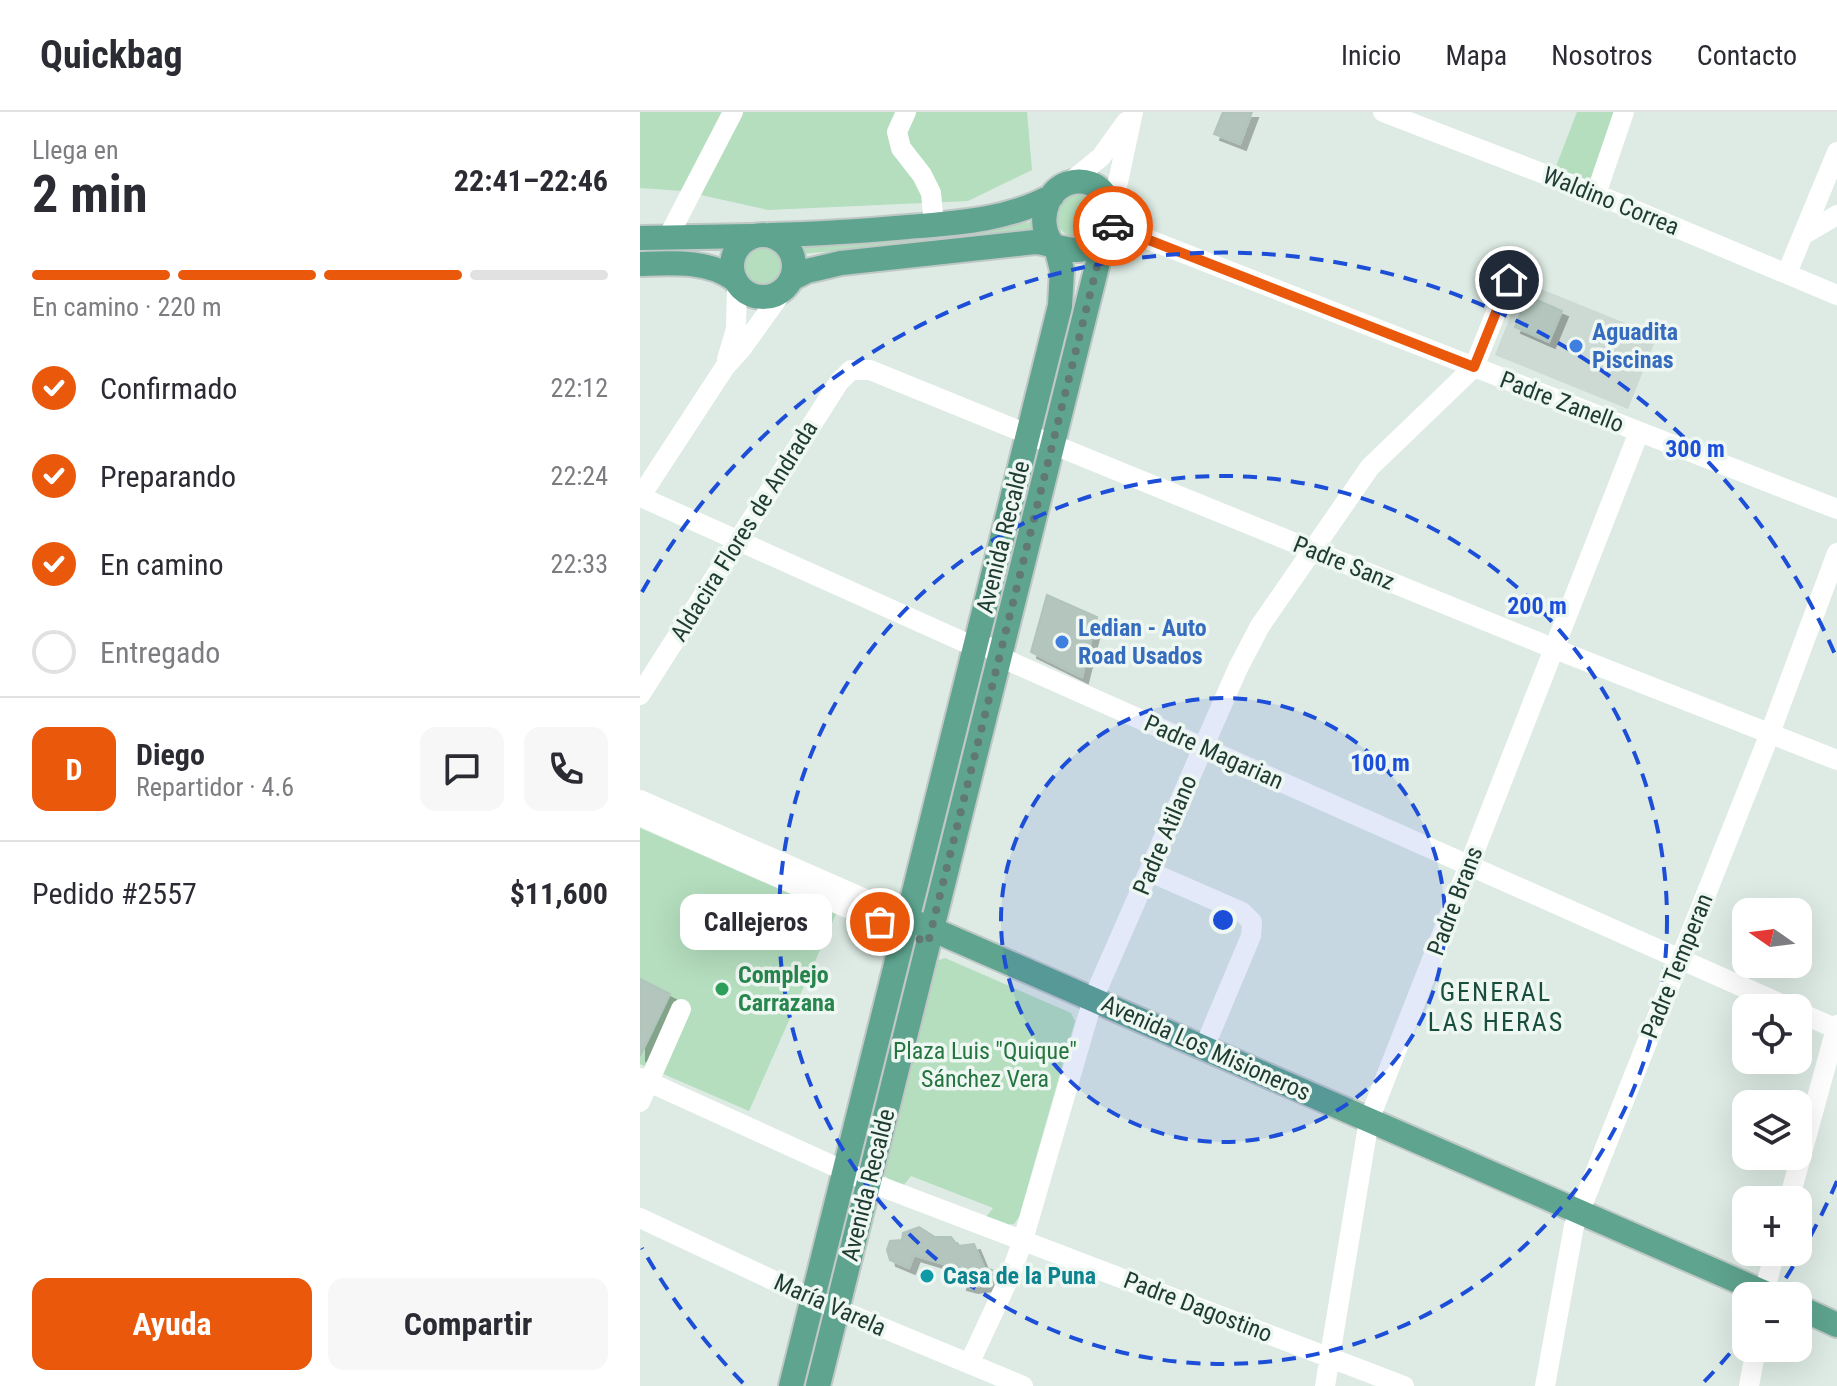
<!DOCTYPE html>
<html lang="es">
<meta charset="utf-8">
<style>
body{margin:0;font-family:"Roboto Condensed",sans-serif;background:#f7f7f7;color:#2b2b33;height:100vh;display:flex;flex-direction:column;font-size:30px;white-space:nowrap}
*{box-sizing:border-box;margin:0}
p{font-size:26px;color:#7c7c81}
.icon{flex:none;width:44px;height:44px;fill:none;stroke:currentColor;stroke-width:2;stroke-linecap:round;stroke-linejoin:round}
.map{position:relative;flex:1;overflow:hidden}
.drawer{display:flex;flex-direction:column;background:#fff;width:640px}
.drawer>*{flex:none}
.needle{width:52px;rotate:284deg}
.controls{position:absolute;left:1092px;top:786px;display:grid;gap:16px}
.controls a{display:grid;place-items:center;width:80px;height:80px;border-radius:16px;background:#fff;box-shadow:0 8px 32px #0002;font-size:40px}
.pin{position:absolute;display:grid;place-items:center;width:68px;height:68px;color:#fff;margin:-34px;border:4px solid #fff;border-radius:50%;box-shadow:0 2px 8px #0007}
.courier{position:absolute;display:grid;place-items:center;width:80px;height:80px;margin:-40px;border:6px solid #ea580c;border-radius:50%;background:#fff;color:#222;box-shadow:0 2px 10px #0007}
.bubble{position:absolute;height:56px;border-radius:16px;background:#fff;box-shadow:0 8px 32px #0002;font-size:26px;font-weight:700;line-height:56px;text-align:center}
.summary em{font-style:normal;font-weight:700}
.summary div{display:flex;flex-direction:column-reverse}
.summary{display:flex;align-items:center;justify-content:space-between;height:136px;padding:0 32px}
h1{font-size:52px;font-weight:700;line-height:60px}
.bar{display:grid;grid-template-columns:repeat(4,1fr);gap:12px 8px;align-content:center;height:96px;padding:0 32px}
.bar i{height:10px;border-radius:6px;background:#e1e1e2}
.bar .on{background:#ea580c}
.bar p{grid-column:span 4}
.line{display:flex;align-items:center;gap:20px;padding:0 32px;border-top:2px solid #e1e1e2}
.line div{flex:1}
.round{display:grid;place-items:center;flex:none;width:84px;height:84px;border-radius:16px;background:#f7f7f7}
ol{padding:0 32px;list-style:none}
li{display:flex;align-items:center;gap:24px;height:88px}
li p{margin-inline-start:auto}
li .icon{padding:8px;border-radius:50%;background:#ea580c;color:#fff;stroke-width:4}
li:last-child{color:#7c7c81}
li i{width:44px;height:44px;border:4px solid #e1e1e2;border-radius:50%}
.primary-button{display:flex;gap:16px;margin-top:auto;padding:16px 32px}
.primary-button a{flex:1;height:92px;border-radius:16px;background:#ea580c;color:#fff;font-size:32px;font-weight:700;line-height:92px;text-align:center}
.primary-button a+a{background:#f7f7f7;color:#2b2b33}
header{display:flex;align-items:center;gap:48px;box-sizing:border-box;height:112px;padding:0 40px;background:#fff;border-bottom:2px solid #e1e1e2}
header strong{font-size:38px}
nav{display:flex;gap:44px;margin-inline-start:auto;font-size:28px}
main{display:flex;flex:1;min-height:0}
.map>svg:first-child{display:block}
.built{fill:#ccdad3}
.green{fill:#b4debe}
.building{fill:#b3c5bd;stroke:#b0c4bb;stroke-width:2;filter:url(#shadow)}
.lines{fill:none;stroke-linecap:round;stroke-linejoin:round}
.major-casing{stroke:#c0c8c6;stroke-width:28}
.minor{stroke:#fff;stroke-width:20}
.major{stroke:#5ea48f;stroke-width:24}
.done{stroke:#617970;stroke-width:8;stroke-dasharray:0 14.4}
.route{stroke:#ea580c;stroke-width:10}
.ring{fill:none;stroke:#1d4ed8;stroke-width:4;stroke-dasharray:14 10}
.shop-dot{fill:#3f7fe0;stroke:#eef7f2;stroke-width:3}
.leisure-dot{fill:#2e9e5b;stroke:#eef7f2;stroke-width:3}
.culture-dot{fill:#0f9aa8;stroke:#eef7f2;stroke-width:3}
.labels{text-anchor:middle;stroke-width:7;stroke-linejoin:round;paint-order:stroke}
.street-label{font-size:24px;fill:#1e3b32;stroke:#eef7f2}
.shop-label{font-size:24px;font-weight:bold;fill:#366cbe;stroke:#eef7f2;text-anchor:start}
.leisure-label{font-size:24px;font-weight:bold;fill:#27864d;stroke:#eef7f2;text-anchor:start}
.park-label{font-size:24px;fill:#257541;stroke:#eef7f2}
.culture-label{font-size:24px;font-weight:bold;fill:#0d838f;stroke:#eef7f2;text-anchor:start}
.neighbourhood-label{font-size:26px;letter-spacing:2px;fill:#194e3f;stroke:#eef7f2}
.centre{fill:#1d4ed8;stroke:#eef7f2;stroke-width:4}
.ring-label{font-size:24px;text-anchor:middle;font-weight:bold;fill:#1d4ed8;stroke:#eef7f2;stroke-width:7;stroke-linejoin:round;paint-order:stroke}
</style>
<header>
<strong>Quickbag</strong>
<nav><a>Inicio</a><a>Mapa</a><a>Nosotros</a><a>Contacto</a></nav>
</header>
<main>
<section class="drawer">
<div class="summary"><div><h1>2 min</h1><p>Llega en</p></div><em>22:41–22:46</em></div>
<div class="bar"><i class="on"></i><i class="on"></i><i class="on"></i><i></i><p>En camino · 220 m</p></div>
<ol>
<li><svg class="icon" aria-label="check" viewBox="0 0 24 24"><path d="M5 12l5 5 9-10"/></svg>Confirmado<p>22:12</p></li>
<li><svg class="icon" aria-label="check" viewBox="0 0 24 24"><path d="M5 12l5 5 9-10"/></svg>Preparando<p>22:24</p></li>
<li><svg class="icon" aria-label="check" viewBox="0 0 24 24"><path d="M5 12l5 5 9-10"/></svg>En camino<p>22:33</p></li>
<li><i></i>Entregado</li>
</ol>
<div class="line" style="height:144px"><b class="round" style="background:#ea580c;color:#fff">D</b><div><b>Diego</b><p>Repartidor · 4.6</p></div><a class="round"><svg class="icon" aria-label="chat" viewBox="0 0 24 24"><path d="M4 5h16v11H9l-5 4z"/></svg></a><a class="round"><svg class="icon" aria-label="phone" viewBox="0 0 24 24"><path d="M5 4h4l2 5-3 2q2 4 5 5l2-3 5 2v4C11 20 4 13 5 4z"/></svg></a></div>
<div class="line" style="height:104px"><div>Pedido #2557</div><b>$11,600</b></div>
<div class="primary-button"><a>Ayuda</a><a>Compartir</a></div>
</section>
<div class="map">
<svg width="1197" height="1274" viewBox="0 0 1197 1274">
<defs>
<filter id="shadow"><feDropShadow dx="6" dy="6" stdDeviation="0" flood-color="#0004"/></filter>
</defs>
<rect width="100%" height="100%" fill="#ddebe4"/>
<path class="built" d="M884,170L1017,224L988,297L855,243Z"/>
<path class="green" d="M0,0H387L392,58L328,89L128,98L43,79L0,76Z
M937,0H975L954,64L949,69H941L915,57Z
M415 103a22 22 0 1 1 44 0a22 22 0 1 1-44 0Z
M391,110L392,122L160,142V132Z
M100 155a21 21 0 1 1 42 0a21 21 0 1 1-42 0Z
M0,716L196,802L109,999L0,952Z
M305,846L431,901L435,909L379,1105L374,1112L366,1113L346,1105L353,1096L271,1064L263,1074C252,1069 244,1068 242,1055L296,849Z"/>
<path class="building" d="M583,0H612L600,32L574,22Z
M888,184L922,199L909,230L875,215Z
M407,483L457,505L442,565L391,540Z
M0,867L30,882L0,944Z
M279,1115L295,1125H311L318,1134L334,1132L344,1156L352,1158L347,1173L332,1175L321,1172L324,1158L274,1143L269,1156L250,1148L247,1138L250,1129L262,1128L263,1121Z"/>
<g class="lines">
<defs>
<path id="major" d="M92 154a31 31 0 1 1 62 0a31 31 0 1 1-62 0Z
M132,123C178,122 223,119 268,115C317,111 368,108 412,84
M0,126L111,124
M0,152C32,151 67,148 94,167
M151,167L167,159L201,151L395,130C412,131 427,141 444,137C455,134 463,128 467,118C485,70 426,52 408,90C402,105 403,119 412,132
M280,812L1132,1184
M1158,1195L1197,1213
M151,1274L420,194L422,158L416,135
M178,1274L464,126"/>
</defs>
<use href="#major" class="major-casing"/>
<path class="minor" d="M266,0L257,20L261,36L282,63L291,81L294,113
M743,0L956,82L1197,183
M429,71L461,45L486,10
M956,82L984,0
M472,98L493,0
M469,112L1197,397
M1163,123L1197,103
M28,125L93,0
M1147,161L1197,40
M87,247L96,217L97,171
M0,385L85,255L102,236L145,176
M1,385L335,535H349L360,545L1150,896
M0,583L199,270L211,258H230L915,537L1197,648
M0,688L268,806
M0,704L264,821
M510,760L602,800L612,810L611,824L564,936
M1158,900L1197,917
M0,966L229,1070L764,1274
M0,990L41,897
M1149,1088L1197,913
M0,1106L173,1187L383,1274
M1123,1184L1135,1140
M329,1252L370,1164L383,1128L453,887L598,556L620,514L730,355L834,255L869,168
M685,1274L729,1008L999,320
M905,1274L934,1114L1129,624L1197,441
M1109,1274L1116,1236"/>
<use href="#major" class="major"/>
</g>
<g class="lines">
<path class="done" d="M240,810L288,831L464,126L469,112L473,114"/>
<path class="route" d="M473,114L834,255L869,168"/>
</g>
<circle cx="583" cy="808" r="222" fill="#1d4ed8" fill-opacity=".12"/>
<g class="ring">
<circle cx="583" cy="808" r="222"/>
<circle cx="583" cy="808" r="444"/>
<path d="M1197 1069A667 667 0 0 1 1136 1181M1105 1223A667 667 0 0 1 1063 1271M103 1271A667 667 0 0 1 2 1136M2 480A667 667 0 0 1 1197 547"/>
</g>
<g class="shop-dot">
<circle cx="936" cy="234" r="8"/>
<circle cx="422" cy="530" r="8"/>
</g>
<circle class="leisure-dot" cx="82" cy="877" r="8"/>
<circle class="culture-dot" cx="287" cy="1164" r="8"/>
<g class="labels">
<g class="street-label">
<text transform="translate(971 89) rotate(22)" y="8">Waldino Correa</text>
<text transform="translate(922 290) rotate(21)" y="8">Padre Zanello</text>
<text transform="translate(104 419) rotate(-58)" y="8">Aldacira Flores de Andrada</text>
<text transform="translate(363 425) rotate(-76)" y="8">Avenida Recalde</text>
<text transform="translate(704 451) rotate(22)" y="8">Padre Sanz</text>
<text transform="translate(574 640) rotate(24)" y="8">Padre Magarian</text>
<text transform="translate(525 723) rotate(-67)" y="8">Padre Atilano</text>
<text transform="translate(815 789) rotate(-69)" y="8">Padre Brans</text>
<text transform="translate(1037 854) rotate(-68)" y="8">Padre Temperan</text>
<text transform="translate(566 936) rotate(24)" y="8">Avenida Los Misioneros</text>
<text transform="translate(228 1073) rotate(-76)" y="8">Avenida Recalde</text>
<text transform="translate(190 1193) rotate(24)" y="8">María Varela</text>
<text transform="translate(558 1195) rotate(21)" y="8">Padre Dagostino</text>
</g>
<g class="shop-label">
<text x="952" y="228">Aguadita<tspan x="952" dy="28">Piscinas</tspan></text>
<text x="438" y="524">Ledian - Auto<tspan x="438" dy="28">Road Usados</tspan></text>
</g>
<g class="leisure-label">
<text x="98" y="871">Complejo<tspan x="98" dy="28">Carrazana</tspan></text>
</g>
<g class="park-label">
<text x="345" y="947">Plaza Luis "Quique"<tspan x="345" dy="28">Sánchez Vera</tspan></text>
</g>
<g class="culture-label">
<text x="303" y="1172">Casa de la Puna</text>
</g>
<g class="neighbourhood-label">
<text x="856" y="889">GENERAL<tspan x="856" dy="30">LAS HERAS</tspan></text>
</g>
</g>
<circle cx="583" cy="808" r="12" class="centre"/>
<g class="ring-label">
<text x="1055" y="345">300 m</text>
<text x="897" y="502">200 m</text>
<text x="740" y="659">100 m</text>
</g>
</svg>
<div class="controls">
<a><svg class="needle" viewBox="-14 -14 28 28"><path d="M0-13l5 13h-10z" fill="#e53935"/><path d="M0 13l5-13h-10z" fill="#7c7c81"/></svg></a>
<a><svg class="icon" aria-label="locate" viewBox="0 0 24 24"><circle cx="12" cy="12" r="6"/><path d="M12 2v4M12 18v4M2 12h4M18 12h4"/></svg></a>
<a><svg class="icon" aria-label="layers" viewBox="0 0 24 24"><path d="M12 4l9 5-9 5-9-5zM3 14l9 5 9-5"/></svg></a>
<a>+</a>
<a>−</a>
</div>
<div class="pin" style="left:240px;top:810px;background:#ea580c"><svg class="icon" aria-label="bag" viewBox="0 0 24 24"><path d="M5 8h14l-1 12H6zM9 8a3 3 0 0 1 6 0"/></svg></div>
<div class="pin" style="left:869px;top:168px;background:#1f2937"><svg class="icon" aria-label="home" viewBox="0 0 24 24"><path d="M3 11l9-7 9 7M6 9v11h12V9"/></svg></div>
<div class="courier" style="left:473px;top:114px"><svg class="icon" aria-label="car" viewBox="0 0 24 24"><path d="M5 17H2v-5l4-1 3-4h7l3 4 3 1v5h-3M9 17h6M6 11h13"/><circle cx="7" cy="17" r="2"/><circle cx="17" cy="17" r="2"/></svg></div>
<div class="bubble" style="left:40px;top:782px;width:152px">Callejeros</div>
</div>
</main>
